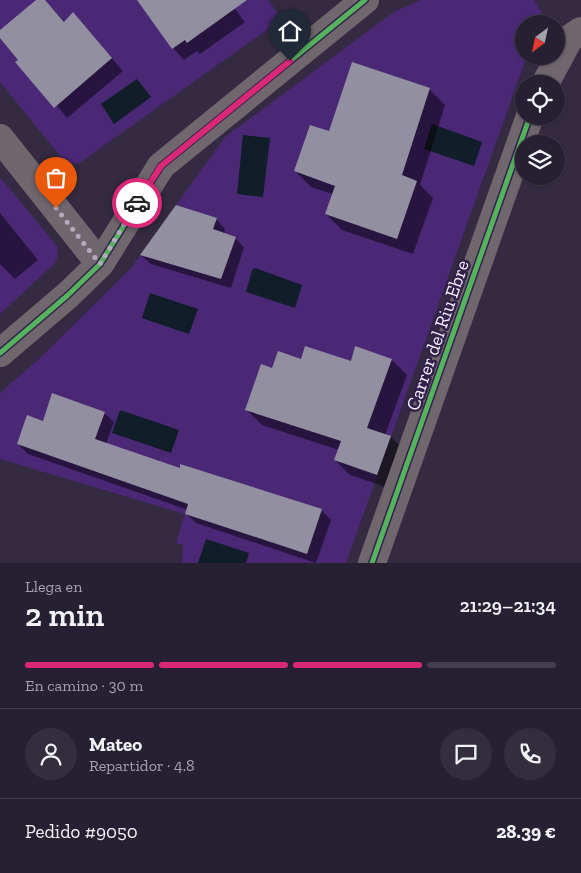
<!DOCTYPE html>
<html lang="es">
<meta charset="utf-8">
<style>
body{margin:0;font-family:"Zilla Slab",serif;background:#332d3e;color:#f1f3f6;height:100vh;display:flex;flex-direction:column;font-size:19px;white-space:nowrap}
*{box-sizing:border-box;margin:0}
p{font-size:16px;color:#a4a3ac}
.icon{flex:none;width:28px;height:28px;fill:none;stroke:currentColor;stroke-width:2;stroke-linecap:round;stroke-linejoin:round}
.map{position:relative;height:563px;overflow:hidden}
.side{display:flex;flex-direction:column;background:#272032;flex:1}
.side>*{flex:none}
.needle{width:32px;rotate:213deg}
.fabs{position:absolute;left:515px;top:15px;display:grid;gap:10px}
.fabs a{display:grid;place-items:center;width:50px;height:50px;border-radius:50%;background:#272032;box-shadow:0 1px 4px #0004,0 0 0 1px #433e4d;font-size:25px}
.pin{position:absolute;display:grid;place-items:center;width:42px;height:42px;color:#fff;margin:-51px -21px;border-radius:50% 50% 50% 0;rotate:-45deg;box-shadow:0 0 5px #0007}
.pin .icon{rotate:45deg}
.courier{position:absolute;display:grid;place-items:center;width:50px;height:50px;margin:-25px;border:4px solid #db2777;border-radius:50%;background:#fff;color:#222;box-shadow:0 1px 6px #0007}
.summary em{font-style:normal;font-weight:600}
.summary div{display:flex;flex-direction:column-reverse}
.summary{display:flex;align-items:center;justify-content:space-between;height:85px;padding:0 25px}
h1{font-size:32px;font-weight:600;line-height:38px}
.bar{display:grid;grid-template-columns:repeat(4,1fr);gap:8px 5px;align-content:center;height:60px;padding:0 25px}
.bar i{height:6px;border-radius:4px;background:#433e4d}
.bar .current{background:#db2777}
.bar p{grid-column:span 4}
.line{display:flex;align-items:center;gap:12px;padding:0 25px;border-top:1px solid #433e4d}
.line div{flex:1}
.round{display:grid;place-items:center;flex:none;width:52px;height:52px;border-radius:26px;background:#332d3e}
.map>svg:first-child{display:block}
.green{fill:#4a2876}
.water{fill:#111d29}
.shadow{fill:#0007}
.building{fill:#928fa1}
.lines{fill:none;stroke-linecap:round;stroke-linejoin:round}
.street{stroke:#6f666e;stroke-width:28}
.cycleway-casing{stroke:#32224b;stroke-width:8}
.cycleway{stroke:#56b35d;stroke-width:5}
.done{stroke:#b1acbb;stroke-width:5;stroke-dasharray:0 9}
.route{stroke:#db2777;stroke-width:6}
.labels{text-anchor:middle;stroke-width:5;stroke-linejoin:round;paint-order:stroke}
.street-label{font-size:19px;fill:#f4f1fc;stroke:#32224b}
</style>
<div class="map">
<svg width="581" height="563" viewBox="0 0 581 563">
<rect width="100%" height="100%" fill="#342b42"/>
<path class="green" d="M0,0H268L282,19L78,164L65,162L0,82Z
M421,0H534L542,13L538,24H524V56H527L346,563H182L183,545L176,543L185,514L0,459V393L39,359L131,268L225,137L394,12Z
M0,177L57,246L58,255L55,263L0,314Z"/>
<path class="water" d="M137,79L151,97L114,124L101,104Z
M432,124L482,142L474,166L424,149Z
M243,135L270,138L263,197L237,194Z
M255,268L302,285L295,308L246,292L252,270Z
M150,293L198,309L189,334L142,318Z
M120,410L179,430L171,453L112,433Z
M206,539L249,553L246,563H198Z"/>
<path class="shadow" d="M38,0H44L65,22L73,14L123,71L67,118L0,36V32Z
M138,0H228L245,22L200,54L197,51L184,60L173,48Z
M429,89L445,105L420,185L433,198L413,254L342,230L326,214L333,194L311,187L295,171L330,133Z
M0,213L38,260L15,279L0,264Z
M216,219L225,229L224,234L235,238L244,247L231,288L151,264L141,255Z
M392,360L407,375L385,435L391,437L406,452L392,489L350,475L335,460L339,450L262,425L247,410L272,370L302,361L352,362Z
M104,413L114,422L106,444L181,469L321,510L331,520L316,563L196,523L186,513L188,510L28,454L18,444L44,422Z"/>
<path class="building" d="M36,0H45L64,22L73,12L112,58L54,108L15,62L18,60L0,38V30Z
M137,0H247L187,43L185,40L172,49Z
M352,62L430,88L402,175L417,181L397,239L325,214L335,186L294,171L310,125L329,131Z
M176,205L217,218L213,229L236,237L221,279L140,255Z
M305,346L351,361L355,346L392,359L367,428L391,436L377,475L334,460L341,441L245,410L261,364L272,368L278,351L301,359Z
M52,393L105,412L95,439L180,468V464L322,509L307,554L185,514L188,504L17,444L27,415L43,421Z"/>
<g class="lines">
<path class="street" d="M545,84L569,39L581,31
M0,138L100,264
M0,353L68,295L100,264L161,166L365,0
M372,563L530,116"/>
<defs>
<path id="cycleway" d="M0,353L68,295L100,264L161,166L365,0
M372,563L530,116"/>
</defs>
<use href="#cycleway" class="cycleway-casing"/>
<use href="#cycleway" class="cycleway"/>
</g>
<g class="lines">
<path class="done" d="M56,208L100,264L137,203"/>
<path class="route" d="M137,203L161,166L290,61"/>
</g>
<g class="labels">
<g class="street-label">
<text transform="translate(437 335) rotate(-71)" y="7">Carrer del Riu Ebre</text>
</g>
</g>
</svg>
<div class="fabs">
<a><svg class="needle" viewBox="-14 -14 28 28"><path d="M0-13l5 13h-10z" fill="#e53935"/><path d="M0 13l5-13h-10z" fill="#a4a3ac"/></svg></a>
<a><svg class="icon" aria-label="locate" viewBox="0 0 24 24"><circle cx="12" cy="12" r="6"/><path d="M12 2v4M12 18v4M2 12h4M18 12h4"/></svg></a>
<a><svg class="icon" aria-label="layers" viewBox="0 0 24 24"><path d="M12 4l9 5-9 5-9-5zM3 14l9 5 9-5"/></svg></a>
</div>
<div class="pin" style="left:56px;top:208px;background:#ea580c"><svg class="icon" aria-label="bag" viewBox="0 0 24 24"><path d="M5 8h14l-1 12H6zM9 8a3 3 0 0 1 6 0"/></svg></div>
<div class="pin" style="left:290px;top:61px;background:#1f2937"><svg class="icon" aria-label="home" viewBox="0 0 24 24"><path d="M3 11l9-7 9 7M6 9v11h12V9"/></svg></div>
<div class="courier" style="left:137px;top:203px"><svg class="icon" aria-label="car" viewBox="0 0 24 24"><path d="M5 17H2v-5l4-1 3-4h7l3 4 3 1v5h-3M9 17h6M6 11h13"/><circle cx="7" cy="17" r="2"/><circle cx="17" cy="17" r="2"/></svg></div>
</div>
<section class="side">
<div class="summary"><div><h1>2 min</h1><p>Llega en</p></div><em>21:29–21:34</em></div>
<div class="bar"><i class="current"></i><i class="current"></i><i class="current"></i><i></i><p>En camino · 30 m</p></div>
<div class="line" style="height:90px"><a class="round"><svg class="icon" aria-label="person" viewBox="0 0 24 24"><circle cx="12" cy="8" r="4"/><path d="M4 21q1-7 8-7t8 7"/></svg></a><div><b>Mateo</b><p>Repartidor · 4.8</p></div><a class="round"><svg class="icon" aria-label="chat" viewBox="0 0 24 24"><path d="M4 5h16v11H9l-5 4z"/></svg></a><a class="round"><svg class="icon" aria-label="phone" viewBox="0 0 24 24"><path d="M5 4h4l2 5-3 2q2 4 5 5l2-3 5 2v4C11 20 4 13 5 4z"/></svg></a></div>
<div class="line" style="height:65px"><div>Pedido #9050</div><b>28.39 €</b></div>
</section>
